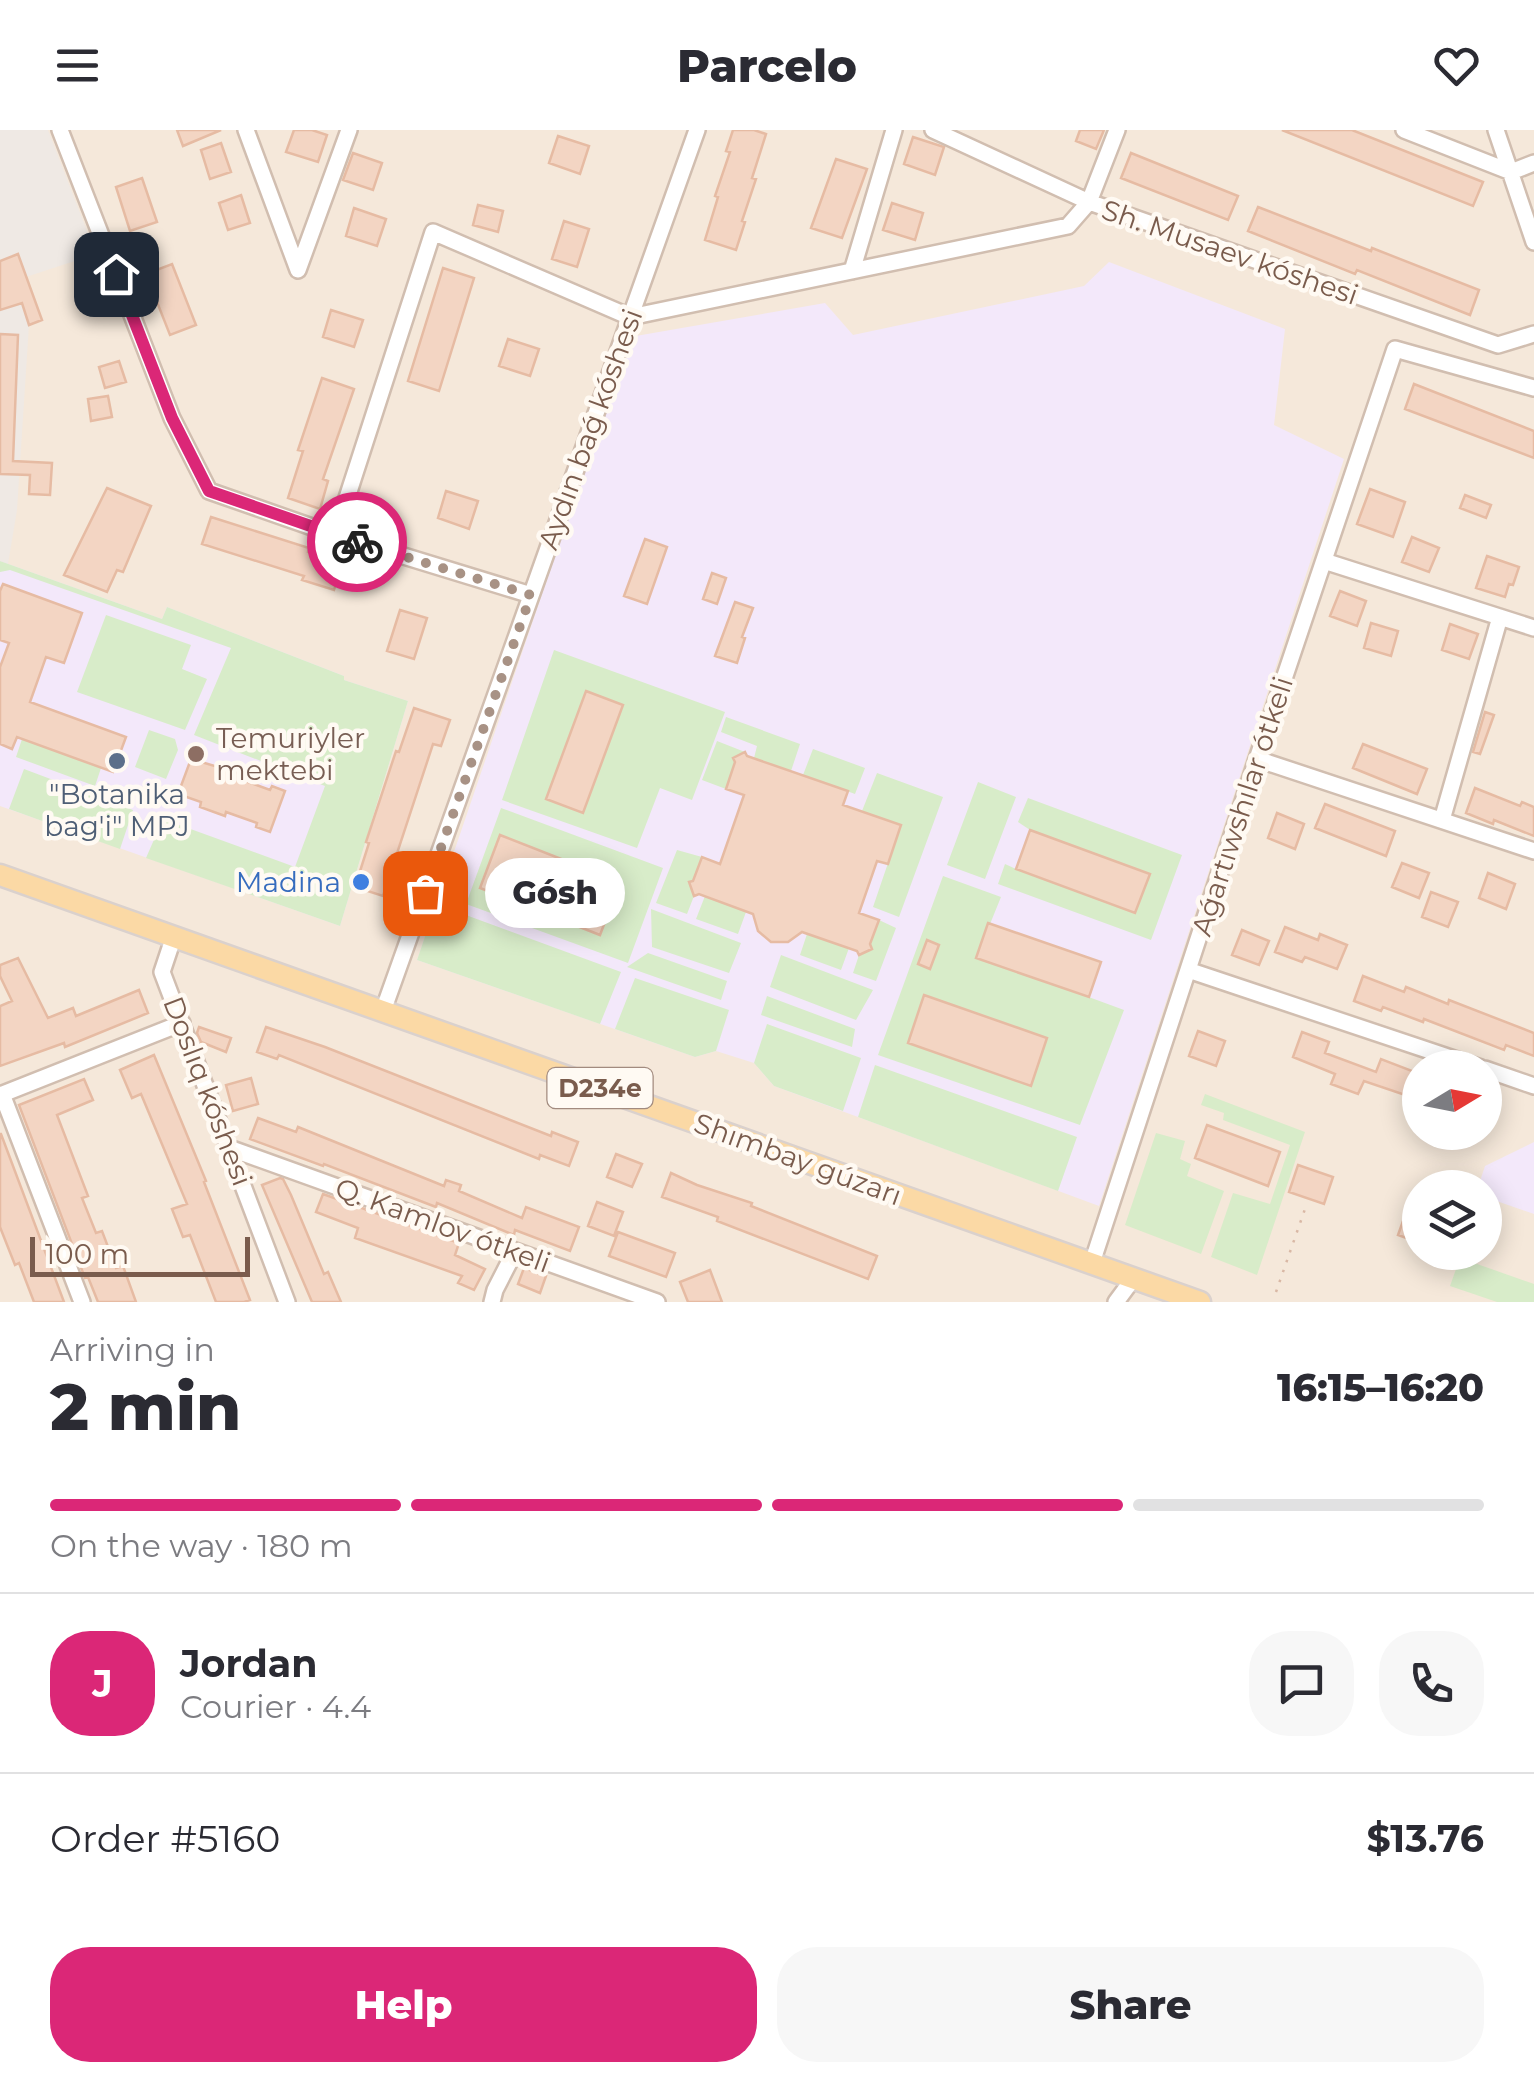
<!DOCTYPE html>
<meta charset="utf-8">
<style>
body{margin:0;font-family:Montserrat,sans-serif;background:#f7f7f7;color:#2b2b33;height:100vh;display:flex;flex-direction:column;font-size:38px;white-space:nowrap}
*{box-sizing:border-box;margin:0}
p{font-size:32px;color:#7c7c81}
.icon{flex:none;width:55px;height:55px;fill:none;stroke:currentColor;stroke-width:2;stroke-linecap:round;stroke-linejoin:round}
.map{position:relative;height:1172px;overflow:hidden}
.side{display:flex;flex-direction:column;background:#fff;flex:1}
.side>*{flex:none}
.needle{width:65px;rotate:80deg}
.fabs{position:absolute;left:1402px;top:920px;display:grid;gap:20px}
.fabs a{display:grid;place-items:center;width:100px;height:100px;border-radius:50%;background:#fff;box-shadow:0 5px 25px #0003;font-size:50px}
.scale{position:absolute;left:30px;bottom:25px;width:220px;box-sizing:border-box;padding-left:10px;border:5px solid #7a5c4d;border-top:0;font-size:28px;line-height:35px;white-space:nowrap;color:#7a5c4d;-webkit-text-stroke:8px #fffaf3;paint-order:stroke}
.pin{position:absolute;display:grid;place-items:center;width:85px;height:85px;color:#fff;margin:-42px;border-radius:20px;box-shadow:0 5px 15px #0006}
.courier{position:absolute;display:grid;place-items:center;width:100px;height:100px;margin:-50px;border:8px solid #db2777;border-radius:50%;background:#fff;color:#222;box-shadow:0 2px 12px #0007}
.bubble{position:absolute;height:70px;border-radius:35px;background:#fff;box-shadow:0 5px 25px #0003;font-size:32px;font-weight:800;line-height:70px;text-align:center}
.summary em{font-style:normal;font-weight:800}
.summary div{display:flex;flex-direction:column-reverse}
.summary{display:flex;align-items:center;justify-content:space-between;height:170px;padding:0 50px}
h1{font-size:65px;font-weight:800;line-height:75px}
.bar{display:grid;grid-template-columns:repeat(4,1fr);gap:15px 10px;align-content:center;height:120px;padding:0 50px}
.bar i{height:12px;border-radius:8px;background:#e1e1e2}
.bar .selected{background:#db2777}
.bar p{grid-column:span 4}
.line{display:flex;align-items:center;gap:25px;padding:0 50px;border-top:2px solid #e1e1e2}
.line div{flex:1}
.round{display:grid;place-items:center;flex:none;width:105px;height:105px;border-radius:40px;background:#f7f7f7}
.action{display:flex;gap:20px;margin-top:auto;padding:20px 50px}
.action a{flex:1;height:115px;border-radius:40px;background:#db2777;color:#fff;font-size:40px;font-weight:800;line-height:115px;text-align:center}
.action a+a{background:#f7f7f7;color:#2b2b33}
header{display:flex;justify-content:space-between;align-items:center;height:130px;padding:0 50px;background:#fff;font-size:45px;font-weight:800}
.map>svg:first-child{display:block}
.residential{fill:#f5e8da;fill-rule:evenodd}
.industrial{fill:#efe9e4}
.education{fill:#f3e8fa}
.green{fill:#d8ecc9}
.building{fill:#f3d5c3;stroke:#e6bba3;stroke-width:2.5}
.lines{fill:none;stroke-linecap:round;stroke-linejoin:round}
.minor-casing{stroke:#d1beb0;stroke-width:20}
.major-casing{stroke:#dad1cd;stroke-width:25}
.path{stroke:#d9b8a5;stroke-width:2.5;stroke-dasharray:2.5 8;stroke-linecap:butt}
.minor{stroke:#fff;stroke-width:15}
.major{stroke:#fbd9a5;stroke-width:20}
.done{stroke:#a89285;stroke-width:10;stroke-dasharray:0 18}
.route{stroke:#db2777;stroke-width:12}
.education-dot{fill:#8d6e63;stroke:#fffaf3;stroke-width:4}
.service-dot{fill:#5c6f8a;stroke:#fffaf3;stroke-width:4}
.shop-dot{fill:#3f7fe0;stroke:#fffaf3;stroke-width:4}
.labels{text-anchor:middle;stroke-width:9;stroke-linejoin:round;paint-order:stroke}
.shield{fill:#fffaf3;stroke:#a28b7f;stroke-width:2.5}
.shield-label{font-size:25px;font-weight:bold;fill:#7a5c4d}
.street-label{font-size:28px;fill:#7a5c4d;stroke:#fffaf3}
.education-label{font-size:28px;fill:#785e54;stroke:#fffaf3;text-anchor:start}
.service-label{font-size:28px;fill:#4e5e75;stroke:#fffaf3}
.shop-label{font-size:28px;fill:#366cbe;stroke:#fffaf3;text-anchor:end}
</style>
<header><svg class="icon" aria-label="menu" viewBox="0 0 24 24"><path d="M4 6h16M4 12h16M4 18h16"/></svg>Parcelo<svg class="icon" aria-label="heart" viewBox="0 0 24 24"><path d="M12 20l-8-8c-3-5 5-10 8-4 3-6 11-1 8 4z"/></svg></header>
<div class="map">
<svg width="1534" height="1172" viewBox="0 0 1534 1172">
<rect width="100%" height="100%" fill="#fdf6ec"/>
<path class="residential" d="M0,0H1534V1172H0ZM1420,938H1485V1002H1420ZM1420,1058H1485V1122H1420Z"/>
<path class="industrial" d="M0,0H48L96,124L26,147L42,190L29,195L17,380L8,434L0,431Z"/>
<path class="education" d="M1109,132L1285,199L1274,295L1344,329L1099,1076L774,956L754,933L716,921L695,927L417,830L630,207L825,173L853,205L1084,156Z
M0,431L162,489L167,477L344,546V550L408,571L340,796L0,676Z
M1534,1012V1084L1485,1067V1058L1478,1057L1485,1036Z"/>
<path class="green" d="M0,431L162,489L167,477L344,546V550L408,571L340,796L146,728L163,689L295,737L325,656L194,605L231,518L10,440L0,442Z
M106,485L191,515L182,539L207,549L185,600L77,562Z
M554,520L725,582L692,670L660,658L637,718L502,670Z
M726,587L800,614L791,641L754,628L757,616L721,602Z
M149,600L175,609L178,620L166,649L135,637Z
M22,609L101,638L95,656L16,627Z
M717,611L745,622L733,628L735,632L726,659L702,650Z
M813,619L865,638L855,664L803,645Z
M24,639L133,680L120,719L9,679Z
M877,643L943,667L899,787L873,777L901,695L862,681Z
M978,652L1016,667L985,749L947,735Z
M1028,668L1182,725L1151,810L998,754L1005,734L1016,739L1030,700L1018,692Z
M501,678L663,738L628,833L466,774Z
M677,720L702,727L693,751L689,753L694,766L687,784L656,773Z
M943,746L1001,767L977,826L1124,880L1080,995L878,925Z
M705,766L746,782L738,804L696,789Z
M436,774L621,842L600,894L417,830Z
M651,779L741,813L729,843L652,817Z
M879,790L896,798L876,851L853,843L859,825L872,819L870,814Z
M807,804L849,818L841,840L800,825Z
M648,823L727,851L721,870L627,837Z
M781,825L873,860L856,890L770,857Z
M635,848L729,880L716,921L695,927L615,899Z
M767,866L855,899L852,917L761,885Z
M767,894L861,928L843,981L774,956L754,933Z
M875,935L1077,1007L1058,1061L858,987Z
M1205,964L1305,1002L1257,1145L1211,1127L1233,1063L1270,1074L1290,1015L1223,990L1224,983L1201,975Z
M1156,1003L1185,1011L1180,1029L1191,1034L1187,1046L1224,1061L1201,1124L1125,1095Z
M1460,1128L1534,1154V1172H1497L1450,1156Z"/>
<path class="building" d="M177,0H221L183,16Z
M294,0H312L327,5L318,32L286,22Z
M733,0H754L766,4L752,48L756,49L742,91L745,92L736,120L705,110L718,67L715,66L730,22L726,21Z
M1080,0H1104L1096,19L1076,11Z
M1282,0H1352L1483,52L1473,76Z
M558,6L589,16L580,44L549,33Z
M913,7L944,17L935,45L904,34Z
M221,13L231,42L210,49L201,20Z
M353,23L382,33L373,60L343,50Z
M1131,23L1238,66L1228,90L1121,48Z
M836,29L867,39L842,108L811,98Z
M142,48L157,92L130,101L116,57Z
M241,65L250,93L228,100L219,73Z
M892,73L923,83L915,110L883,100Z
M478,75L503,81L498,102L473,95Z
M1258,77L1371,121L1372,118L1479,160L1470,185L1357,140L1355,144L1248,101Z
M354,78L386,89L377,116L346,106Z
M564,91L589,99L577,137L552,129Z
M18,124L42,190L29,195L22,173L0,180V131Z
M172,134L196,195L170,205L146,144Z
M443,138L474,148L439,261L408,251Z
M97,143L105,163L85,171L77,151Z
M331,180L363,190L354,217L323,207Z
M0,204L18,205L13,331L52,333L50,365L29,364L30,345L0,344Z
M508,209L539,219L530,246L499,236Z
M119,231L126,252L105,258L99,237Z
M322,248L354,259L323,349L328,351L320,379L288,368L303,321L298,320Z
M1414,254L1534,301V328L1405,279Z
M108,266L112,287L91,291L88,269Z
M107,358L151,376L123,442L117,440L107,462L64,445Z
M1370,359L1405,372L1393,407L1357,394Z
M446,361L478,371L469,399L438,388Z
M1465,365L1491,375L1486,388L1460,378Z
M211,387L309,418L308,422L342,433L334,460L302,450L304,446L202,414Z
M1412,407L1439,418L1429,442L1402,432Z
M645,409L667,417L647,474L624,466Z
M1487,426L1519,437L1513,455L1509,454L1505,467L1476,458Z
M712,443L726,448L717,474L703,469Z
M3,454L82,483L64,533L46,527L30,572L126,607L113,642L17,607L12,619L0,614V537L9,513L0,510V461Z
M1340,461L1366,471L1357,496L1330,486Z
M735,472L753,478L742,507L745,508L737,533L715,526Z
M400,480L427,488L414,529L387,521Z
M1371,493L1398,501L1391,526L1364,518Z
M1450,494L1478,504L1469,529L1442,520Z
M586,561L623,575L583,683L546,669Z
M414,578L450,590L441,616L433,614L383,766L355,757L369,713L366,712L396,621L399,622Z
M1485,582L1494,585L1480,624L1473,622Z
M1363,614L1427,639L1417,664L1353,638Z
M745,622L747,626L848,661L843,675L901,695L888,734L877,731L859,783L879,790L870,814L872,819L859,825L857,821L802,802L788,812H771L758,801L753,784L699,764L694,766L689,752L693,751L702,727L720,734L744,665L726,659L735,632L733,628Z
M191,629L242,644L240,649L270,660L272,656L285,661L270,702L256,697L257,693L226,682L225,686L200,677L201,672L178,664Z
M1475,658L1520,676L1522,672L1534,677V706L1494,690L1493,694L1466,683Z
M1325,674L1395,701L1386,726L1315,698Z
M1277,683L1304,694L1295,719L1268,708Z
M1030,700L1150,744L1135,783L1016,739Z
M500,705L620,752L600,805L480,758Z
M1402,733L1429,743L1419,768L1392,757Z
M1488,743L1515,754L1506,779L1479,768Z
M1431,762L1458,772L1448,797L1422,787Z
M988,793L1101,832L1089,867L976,828Z
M1285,797L1318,810L1320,804L1347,815L1337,839L1305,827L1302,832L1275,822Z
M1242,800L1269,811L1259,835L1232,825Z
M927,810L939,815L930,839L918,834Z
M18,828L48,888L73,878L76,886L139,860L148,883L65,917L64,913L0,936V876L12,871L0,846V835Z
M1363,846L1404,862L1406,857L1448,874L1449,870L1534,903V926L1506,915L1504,920L1424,889L1423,892L1383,877L1381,881L1354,871Z
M924,865L1047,908L1031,956L908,913Z
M199,897L231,908L226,922L201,912L197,903Z
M266,897L325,917L551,1006L552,1002L578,1012L569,1036L540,1025L539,1029L279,925L277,929L257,922Z
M1198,901L1225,911L1216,936L1189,926Z
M1302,902L1329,912L1325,923L1376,942L1381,929L1420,944V970L1364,951L1358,964L1331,954L1335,944L1293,927Z
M154,925L206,1051L204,1052L250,1170L244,1172H216L190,1105L183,1107L172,1079L187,1074L141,964L132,968L120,940Z
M251,948L258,974L233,981L226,955Z
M84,949L93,970L57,985L88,1066L82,1068L96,1103L102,1101L116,1138L123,1136L136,1172H98L88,1147L85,1148L19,975Z
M258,988L296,1002L298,997L444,1056L446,1050L461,1055L459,1061L522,1088L526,1077L579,1097L570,1121L515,1100L514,1105L437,1073L436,1077L324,1034L323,1036L250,1009Z
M1207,995L1280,1022L1268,1056L1195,1028Z
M0,1004H1L64,1172H34L19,1133L15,1135L0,1097Z
M616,1024L642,1034L632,1057L607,1047Z
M1298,1035L1333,1047L1324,1074L1289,1062Z
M671,1043L697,1055L752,1073L751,1076L877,1126L868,1149L717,1091L718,1087L662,1067Z
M280,1048L283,1049L291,1065L324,1144L328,1142L341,1172H312L262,1055Z
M323,1064L459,1113L455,1125L485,1139L474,1160L458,1153L462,1146L355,1108L358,1098L316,1082Z
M597,1072L623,1082L614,1106L588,1096Z
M1407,1080L1420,1085V1113L1398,1105Z
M618,1102L675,1123L666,1147L609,1126Z
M524,1138L546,1146L540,1163L518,1154Z
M710,1140L722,1172H688L680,1152Z"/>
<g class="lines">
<defs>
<path id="minor" d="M60,0L172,288L209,361L335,405L531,465
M246,0L298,140
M933,0L1089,72L1498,215L1534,204
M1404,0L1511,42L1534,33
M1496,0L1534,112
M298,140L349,0
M852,141L894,0
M335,405L433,102L630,187L1068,96L1089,72L1117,0
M1324,431L1534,498
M1257,629L1534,721
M1442,690L1500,487
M174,806L162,842L287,1172
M1188,840L1481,938
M383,881L697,0
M1485,939L1534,956
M2,964L82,1172
M0,965L182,893
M229,1018L657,1172
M1092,1133L1257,629L1395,219L1534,258
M492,1172L495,1160L515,1121
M1116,1172L1133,1149"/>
<path id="major" d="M0,745L1200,1172"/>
</defs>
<use href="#minor" class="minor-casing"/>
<use href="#major" class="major-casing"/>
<path class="path" d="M1276,1162L1305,1079"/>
<use href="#minor" class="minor"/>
<use href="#major" class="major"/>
</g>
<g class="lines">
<path class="done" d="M357,412L531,465L425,763"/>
<path class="route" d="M116,144L172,288L209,361L357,412"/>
</g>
<circle class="education-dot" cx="196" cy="624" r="10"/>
<circle class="service-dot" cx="117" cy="631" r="10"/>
<circle class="shop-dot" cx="361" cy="752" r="10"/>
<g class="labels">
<rect class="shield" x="547.5" y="938" width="105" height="40" rx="8"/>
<g class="shield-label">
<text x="600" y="967">D234e</text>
</g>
<g class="street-label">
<text transform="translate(1230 122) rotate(19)" y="10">Sh. Musaev kóshesi</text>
<text transform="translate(590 299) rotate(-70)" y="10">Aydın baǵ kóshesi</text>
<text transform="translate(1242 676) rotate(-72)" y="10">Aǵartıwshılar ótkeli</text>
<text transform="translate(208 961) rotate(69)" y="10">Doslıq kóshesi</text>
<text transform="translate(798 1029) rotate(20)" y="10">Shımbay gúzarı</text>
<text transform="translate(443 1095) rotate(20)" y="10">Q. Kamlov ótkeli</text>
</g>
<g class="education-label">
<text x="216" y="618">Temuriyler<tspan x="216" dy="32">mektebi</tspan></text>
</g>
<g class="service-label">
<text x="117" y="674">"Botanika<tspan x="117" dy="32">bag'i" MPJ</tspan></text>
</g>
<g class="shop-label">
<text x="341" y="762">Madina</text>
</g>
</g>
</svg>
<div class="fabs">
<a><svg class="needle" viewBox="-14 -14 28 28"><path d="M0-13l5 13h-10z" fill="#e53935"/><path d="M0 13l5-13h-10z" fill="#7c7c81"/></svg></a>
<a><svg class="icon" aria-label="layers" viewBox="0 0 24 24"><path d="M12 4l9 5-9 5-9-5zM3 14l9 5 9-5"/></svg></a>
</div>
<div class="scale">100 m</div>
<div class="pin" style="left:425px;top:763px;background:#ea580c"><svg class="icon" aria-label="bag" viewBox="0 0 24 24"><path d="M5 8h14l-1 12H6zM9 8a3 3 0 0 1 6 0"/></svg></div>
<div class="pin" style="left:116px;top:144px;background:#1f2937"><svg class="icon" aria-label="home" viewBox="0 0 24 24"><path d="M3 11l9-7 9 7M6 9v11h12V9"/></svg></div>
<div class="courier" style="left:357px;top:412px"><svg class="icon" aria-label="bike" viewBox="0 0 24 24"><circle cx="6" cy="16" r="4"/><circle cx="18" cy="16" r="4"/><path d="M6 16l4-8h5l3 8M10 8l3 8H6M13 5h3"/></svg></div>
<div class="bubble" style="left:485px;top:728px;width:140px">Gósh</div>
</div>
<section class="side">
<div class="summary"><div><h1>2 min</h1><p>Arriving in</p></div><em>16:15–16:20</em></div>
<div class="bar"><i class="selected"></i><i class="selected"></i><i class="selected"></i><i></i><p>On the way · 180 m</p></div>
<div class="line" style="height:180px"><b class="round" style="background:#db2777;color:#fff">J</b><div><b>Jordan</b><p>Courier · 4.4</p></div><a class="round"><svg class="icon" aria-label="chat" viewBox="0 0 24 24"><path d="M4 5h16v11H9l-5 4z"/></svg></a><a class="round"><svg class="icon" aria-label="phone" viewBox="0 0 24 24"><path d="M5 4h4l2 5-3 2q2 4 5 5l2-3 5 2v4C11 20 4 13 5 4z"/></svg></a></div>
<div class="line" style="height:130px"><div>Order #5160</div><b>$13.76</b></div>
<div class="action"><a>Help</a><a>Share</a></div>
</section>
